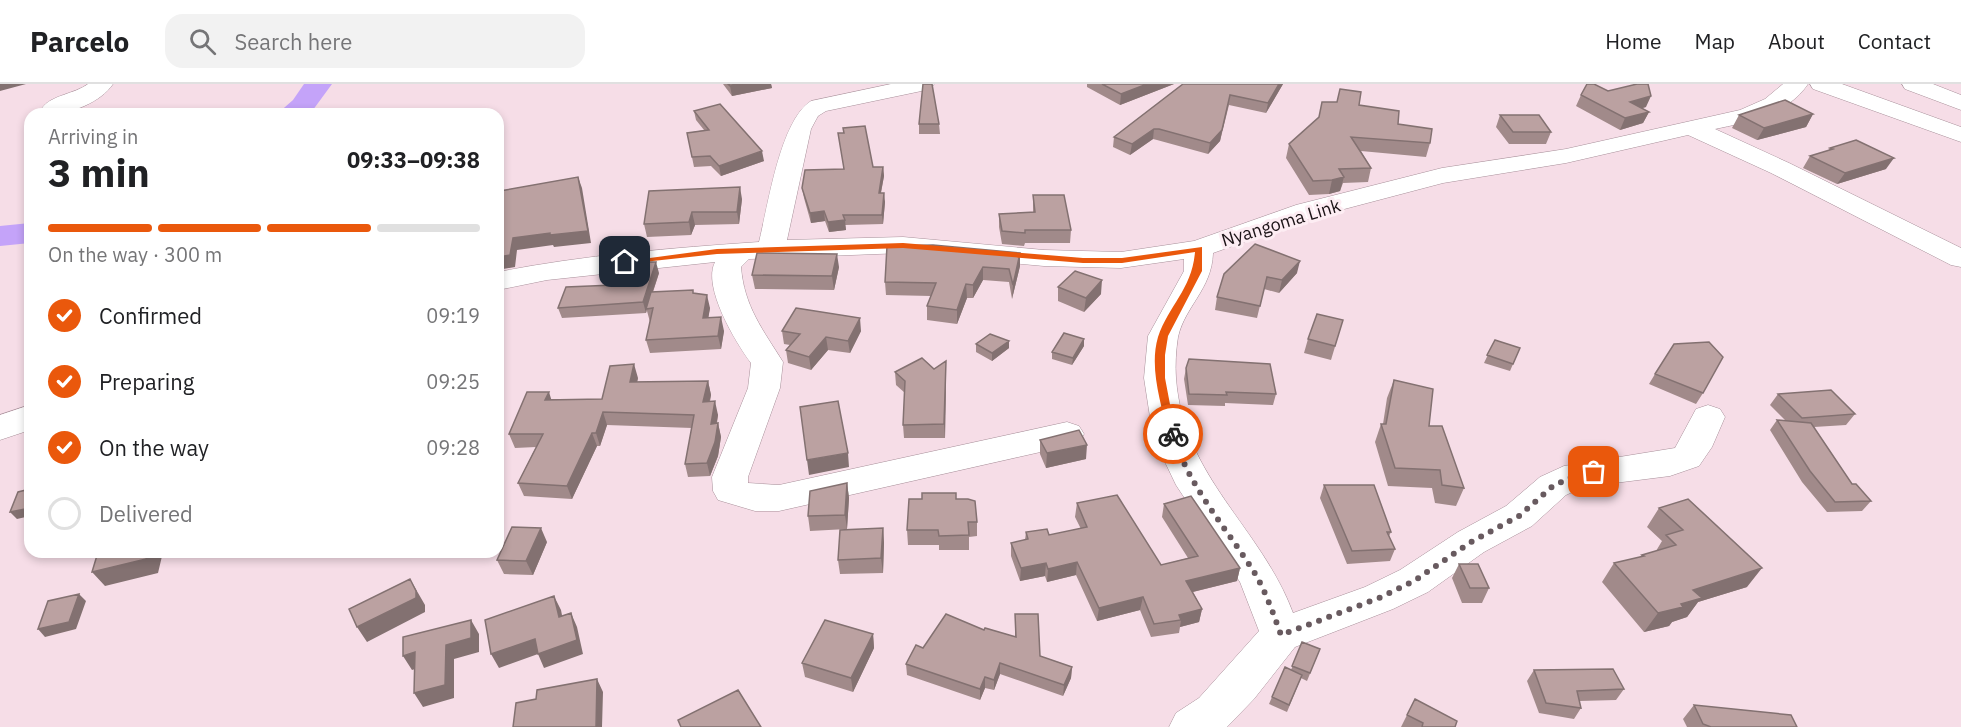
<!DOCTYPE html>
<meta charset="utf-8">
<style>
body{margin:0;font-family:"IBM Plex Sans",sans-serif;background:#f2f2f2;color:#202124;height:100vh;display:flex;flex-direction:column;font-size:22px;white-space:nowrap}
*{box-sizing:border-box;margin:0}
p{font-size:20px;color:#757577}
.icon{flex:none;width:33px;height:33px;fill:none;stroke:currentColor;stroke-width:2;stroke-linecap:round;stroke-linejoin:round}
.map{position:relative;flex:1;overflow:hidden}
.sheet{position:absolute;left:24px;top:24px;width:480px;height:450px;display:flex;flex-direction:column;background:#fff;border-radius:18px;box-shadow:0 3px 9px #0003}
.sheet>*{flex:none}
.pin{position:absolute;display:grid;place-items:center;width:51px;height:51px;color:#fff;margin:-26px;border-radius:12px;box-shadow:0 3px 9px #0006}
.courier{position:absolute;display:grid;place-items:center;width:60px;height:60px;margin:-30px;border:4px solid #ea580c;border-radius:50%;background:#fff;color:#222;box-shadow:0 2px 8px #0007}
.head em{font-style:normal;font-weight:700}
.head div{display:flex;flex-direction:column-reverse}
.head{display:flex;align-items:center;justify-content:space-between;height:102px;padding:0 24px}
h1{font-size:39px;font-weight:700;line-height:45px}
.bar{display:grid;grid-template-columns:repeat(4,1fr);gap:9px 6px;align-content:center;height:72px;padding:0 24px}
.bar i{height:8px;border-radius:4px;background:#e0e0e0}
.bar .on{background:#ea580c}
.bar p{grid-column:span 4}
ol{padding:0 24px;list-style:none}
li{display:flex;align-items:center;gap:18px;height:66px}
li p{margin-inline-start:auto}
li .icon{padding:6px;border-radius:50%;background:#ea580c;color:#fff;stroke-width:4}
li:last-child{color:#757577}
li i{width:33px;height:33px;border:3px solid #e0e0e0;border-radius:50%}
header{display:flex;align-items:center;gap:36px;box-sizing:border-box;height:84px;padding:0 30px;background:#fff;border-bottom:2px solid #e0e0e0}
header strong{font-size:28px}
nav{display:flex;gap:33px;margin-inline-start:auto;font-size:21px}
.search{width:420px;height:54px;background:#f2f2f2;display:flex;align-items:center;gap:15px;box-sizing:border-box;padding:0 21px;border-radius:18px;color:#757577;font-size:22px}
.map>svg:first-child{display:block}
.lines{fill:none;stroke-linecap:round;stroke-linejoin:round}
.river{fill:#c4a3f9;fill-rule:evenodd}
.minor-casing{stroke:#a8909a;stroke-width:1}
.minor{fill:#fff;fill-rule:evenodd}
.wall{fill:#a18a8a}
.shaded-wall{fill:#837171}
.building{fill:#bba1a1;stroke:#837171;stroke-width:1.5}
.route{fill:#ea580c}
.done{stroke:#685a5f;stroke-width:6;stroke-dasharray:0 10.8}
.labels{text-anchor:middle;stroke-width:6;stroke-linejoin:round;paint-order:stroke}
.street-label{font-size:18px;fill:#1b1316;stroke:#fdedf3}
</style>
<header>
<strong>Parcelo</strong>
<div class="search"><svg class="icon" aria-label="search" viewBox="0 0 24 24"><circle cx="10" cy="10" r="6"/><path d="M15 15l6 6"/></svg>Search here</div>
<nav><a>Home</a><a>Map</a><a>About</a><a>Contact</a></nav>
</header>
<div class="map">
<svg width="1961" height="643" viewBox="0 0 1961 643">
<rect width="100%" height="100%" fill="#f6dde7"/>
<g class="lines">
<path class="river" d="M304,0H332L310,30H277L293,16Z
M30,139V159L0,162V142Z"/>
<defs>
<path id="minor" d="M88,0H113C101,18 71,30 50,30L42,24C51,11 75,10 88,0Z
M891,0H934L931,5L826,27L818,32L811,45L787,156L903,153L1044,166L1121,168L1194,157L1296,121L1442,84L1566,65L1740,26L1765,15L1783,0H1808C1787,31 1748,38 1715,45L1789,79L1961,164V183L1951,181L1771,89L1688,51L1566,79L1443,99L1314,133L1213,169C1212,205 1185,222 1178,253C1176,265 1175,282 1176,294C1183,393 1261,443 1293,529L1365,503L1400,486L1458,448L1506,422L1540,393L1564,382L1675,364L1696,325L1708,321L1720,325L1725,333L1712,363L1699,382L1670,392L1583,403L1566,411L1532,442L1484,468L1428,508L1393,525L1295,563L1254,615L1227,643H1169L1176,629L1199,614L1259,547L1240,498L1176,401L1164,376L1150,333L1144,294L1148,252L1184,187V175L1121,184L1044,182L903,169L749,175L741,183C744,222 763,246 783,278L780,304L748,393V399L779,401L1067,338L1079,342L1084,350L1079,358L1067,362L779,427H755L718,416L713,407L712,393L748,304L751,279C736,259 702,203 715,178L547,196L498,206V188C584,171 672,164 759,158C768,122 780,36 811,17Z
M1810,0H1842L1961,43V58L1813,5Z
M1902,0H1933L1961,11V26L1905,5Z
M30,321V346L0,356V331Z"/>
</defs>
<use href="#minor" class="minor-casing"/>
<use href="#minor" class="minor"/>
</g>
<path class="wall" d="M723,0H771L772,4L732,12Z
M1087,0H1174L1120,21L1087,3Z
M1183,0H1283L1266,29L1229,21L1220,57L1208,70L1157,56L1153,55L1130,71L1113,63L1114,53Z
M1340,5L1359,21L1398,40L1430,59L1426,73L1361,67L1371,84L1368,98L1343,99L1340,107L1329,110L1309,111L1286,74L1289,60L1337,18Z
M1608,7L1646,23L1642,24L1649,28L1643,39L1620,46L1576,22L1581,11Z
M694,27L764,77L721,92L711,82L694,83L687,49L704,46L696,36Z
M1813,30L1806,43L1757,56L1732,44L1739,31Z
M1500,31L1551,48L1546,60H1509L1496,43Z
M919,40H939L940,50H919Z
M838,49L873,83H883L884,92L881,109L885,118L883,140L845,141L846,146L829,148L825,137L811,139L804,114L802,104L844,85Z
M1830,64L1886,85L1837,100L1803,84L1810,72L1828,67Z
M1033,111L1071,146L1070,159H1025L1024,162L1002,160L999,143V130L1033,128Z
M742,115L739,140L695,141L691,151L647,153L644,140Z
M1255,160L1297,189L1279,209L1264,205L1257,234L1215,226L1217,213Z
M887,162L1020,182L1012,215L1009,198L983,196L973,214H967L957,240L927,236V222L931,212L886,211L885,198Z
M839,183L834,206L755,205L752,191Z
M659,189L653,208L694,209L710,224L708,234L724,247L721,265L650,269L646,256L650,238L647,227L646,229L562,234L558,224L614,201L632,198Z
M1058,203L1101,210L1084,228L1058,217Z
M1343,236L1331,276L1304,269L1308,255Z
M782,247H861L850,269L828,266L811,286L788,279L786,266L790,261L784,260Z
M1495,256L1520,264L1510,287L1484,279Z
M1009,257V264L992,277L976,268V260Z
M1084,262L1072,281L1052,275V268Z
M1186,284L1276,310L1273,321L1225,319V322L1188,321L1184,295Z
M895,288L946,290L945,354H904L903,341L905,309L896,301Z
M1655,290L1703,309L1696,320L1649,300Z
M638,294L637,298L708,297L711,311L710,318L718,331L717,339H718L721,353L718,372L710,392L688,393L685,380L692,344L607,341L600,362H597L572,415L524,412L518,399L536,363L515,364L509,350L551,315H602Z
M1394,296L1429,342L1464,404L1456,422L1435,419L1432,404L1388,402L1375,358L1381,340H1383L1387,314Z
M1778,310L1855,330L1846,341L1814,343L1852,400L1871,417L1862,427L1827,428L1802,398L1770,346L1777,336H1785L1770,321Z
M1040,356L1086,375L1046,384L1040,370Z
M847,399L849,414L847,445L810,447L808,432Z
M1324,401L1391,448L1389,452L1395,465L1390,477L1347,480L1320,414Z
M957,415L977,438V452L969,453V466H939V461H908L907,446Z
M1077,419L1161,481L1188,474L1162,433L1164,420L1240,484L1237,497L1193,508L1202,525L1199,538L1180,543L1179,549L1151,553L1140,526L1097,537L1076,491L1047,498L1045,492L1020,497L1011,472V459L1025,456L1026,448L1049,451L1081,445L1075,433Z
M1659,424L1747,503L1698,518L1687,533L1672,538L1669,542L1644,548L1602,498L1614,479L1640,473L1642,471L1656,467L1662,457L1647,443Z
M883,444L884,459L883,489L840,490L838,476Z
M547,458L533,491L504,490L497,476Z
M1459,480L1489,504L1482,519H1462L1452,494Z
M1015,530L1040,572L1072,583L1071,594L1063,612L1000,590L994,606L985,604L980,616L907,591L906,580L923,564L984,546L1015,553Z
M873,550L874,564L853,608L805,593L802,579Z
M1302,558L1320,565L1307,597L1301,594L1287,628L1269,620L1272,613L1291,586Z
M1534,586L1624,605L1616,616L1579,617L1581,624L1574,635L1539,629L1527,597Z
M1415,615L1455,643H1401Z
M1694,621L1797,643H1687L1683,635Z"/>
<path class="shaded-wall" d="M0,0H26L0,7Z
M742,0H771L772,4L732,12L730,2Z
M1147,0H1174L1120,21L1121,10Z
M1279,0H1283L1266,29L1268,19Z
M1230,11L1220,57L1208,70L1210,59Z
M1651,12L1646,23L1625,29L1630,18Z
M1649,28L1643,39L1620,46L1625,34Z
M1813,30L1806,43L1757,56L1764,44Z
M1154,45L1153,55L1130,71L1132,60Z
M762,67L764,77L721,92L719,82Z
M1894,74L1886,85L1837,100L1845,89Z
M883,83L884,92L879,118V109Z
M578,93L582,104L591,159L554,163L553,161L517,166L515,183L503,185L499,173L513,154Z
M1344,93L1340,107L1329,110L1332,96Z
M740,103L742,115L739,140L737,128Z
M884,109L885,118L883,140L882,131Z
M824,127L825,137L811,139L810,129Z
M692,128L695,141L691,151L689,138Z
M845,136L846,146L829,148L828,138Z
M1020,169V182L1012,215L1013,201Z
M837,170L839,183L834,206L832,192Z
M1300,177L1297,189L1279,209L1282,196Z
M656,178L659,189L647,225H646V229L643,218Z
M983,183V196L973,214V201Z
M499,193L504,207L498,224V196Z
M1102,196L1101,210L1084,228L1086,214Z
M966,200L967,214L957,240V226Z
M707,211L710,224L706,248L703,234Z
M721,233L724,247L721,265L718,252Z
M860,234L861,247L850,269L848,257Z
M826,253L828,266L811,286L809,273Z
M1084,255V262L1072,281L1073,274Z
M1009,257V264L992,277V269Z
M946,277V290L945,354L944,340Z
M634,280L638,294L634,311L630,298Z
M708,297L711,311L706,331L703,318Z
M549,308L553,321L545,316Z
M715,317L718,331L714,353L711,340Z
M603,328L607,341L600,362L596,349Z
M718,339L721,353L718,372L710,392L707,379Z
M592,349L597,362L572,415L567,402Z
M1087,361L1086,375L1046,384L1047,369Z
M848,369L849,383L809,391L807,376Z
M847,399L849,414L847,445L845,431Z
M30,424V432L17,435L10,428Z
M541,444L547,458L533,491L526,477Z
M883,444L884,459L883,489L881,474Z
M148,468H163L158,489L105,502L92,488Z
M1077,478L1076,491L1047,498L1048,485Z
M1046,479L1045,492L1020,497L1021,484Z
M1240,484L1237,497L1184,510L1186,497Z
M1762,484L1747,503L1698,518L1687,533L1672,538L1669,542L1644,548L1658,529L1693,506Z
M410,495L425,521V528L367,558L357,543Z
M79,510L86,517L76,545L45,553L38,545Z
M554,512L561,526L565,547L559,533Z
M1143,513L1140,526L1097,537L1099,524Z
M1202,525L1199,538L1180,543L1181,536L1179,531Z
M571,529L577,543L583,570L544,584L538,570L499,584L491,570Z
M471,536L479,550V568L454,575V614L423,623L414,609L446,561Z
M873,550L874,564L853,608L851,594Z
M415,568L424,582L412,586L403,572Z
M1000,579V590L994,606V596Z
M1072,583L1071,594L1063,612L1064,601Z
M985,593V604L980,616V605Z
M597,595L603,608L602,643H596Z"/>
<path class="building" d="M728,0H742L730,2Z
M923,0H932L939,40H919Z
M1102,0H1147L1121,10Z
M1183,0H1279L1268,19L1230,11L1222,46L1210,59L1159,45H1154L1132,60L1114,53Z
M1587,0H1594L1608,7L1637,0H1648L1651,12L1630,18L1649,28L1625,34L1581,11Z
M1340,5L1361,8L1359,21L1399,27L1398,40L1432,45L1430,59L1351,53L1371,84L1339,85L1344,93L1332,96L1313,97L1289,60L1319,33L1322,18H1337Z
M1785,16L1813,30L1764,44L1739,31Z
M720,20L762,67L719,82L710,72L692,73L687,49L709,46L694,27Z
M1500,31H1539L1551,48H1513Z
M865,42L873,83H883L879,109H884L882,131H843L845,136L828,138L824,127L810,129L802,104L805,86L844,85L838,49H844L843,44Z
M1856,56L1894,74L1845,89L1810,72L1833,65L1830,64Z
M578,93L588,147L550,151V149L513,154L510,171L499,173L498,123L500,107Z
M740,103L737,128H692L689,138L644,140L649,107Z
M1033,111H1064L1071,146H1025V149L1002,147L999,130L1035,128Z
M1255,160L1300,177L1282,196L1267,193L1260,222L1217,213L1224,190Z
M933,161L1020,169L1013,201L1009,185L983,183L973,201L966,200L957,226L927,222L936,199L885,198L887,162Z
M757,169L837,170L832,192L752,191Z
M638,178H656L643,218L558,224L566,203L614,201L615,198H632Z
M1075,187L1102,196L1086,214L1058,203Z
M693,206V209L707,211L703,234L721,233L718,252L646,256L653,224L646,225L651,208Z
M796,224L860,234L848,257L826,253L809,273L786,266L800,250L782,247Z
M1317,230L1343,236L1335,262L1308,255Z
M1064,249L1084,255L1073,274L1052,268Z
M990,250L1009,257L992,269L976,260Z
M1495,256L1520,264L1513,280L1487,271Z
M1709,258L1723,273L1703,309L1655,290L1674,260Z
M922,274L934,285L946,277L944,340L903,341L905,297L895,288Z
M1189,275L1270,280L1276,310L1226,308L1227,311L1189,310L1186,284Z
M634,280L630,298L708,297L703,318L715,317L711,340L718,339L715,358L707,379L685,380L694,331L603,328L596,349H592L567,402L518,399L543,350H509L527,308H549L545,316L602,315L610,282Z
M1394,296L1433,305L1429,342H1442L1464,404L1442,401L1440,386L1395,384L1381,340H1386Z
M1831,306L1855,330L1802,334L1778,310Z
M838,317L848,369L807,376L800,323Z
M1777,336L1811,339L1852,400H1856L1871,417L1835,418L1810,387Z
M1079,346L1087,361L1047,369L1040,356Z
M847,399L845,431L808,432L810,407Z
M1324,401H1374L1391,448H1387L1395,465L1352,467Z
M30,405V424L10,428L18,408Z
M922,409H956V415H968L975,417L977,438H968L969,451L939,452L938,446H907L909,415H922Z
M1117,411L1161,481L1198,472L1164,420L1191,412L1240,484L1186,497L1202,525L1179,531L1181,536L1154,540L1143,513L1099,524L1077,478L1048,485L1046,479L1021,484L1011,459L1028,455L1026,448L1047,445L1049,451L1087,443L1077,419Z
M1688,415L1762,484L1693,506L1702,514L1681,520L1683,523L1658,529L1614,479L1644,472L1642,471L1676,461L1666,451L1683,446L1659,424Z
M512,443L541,444L526,477L497,476Z
M883,444L881,474L838,476L840,446Z
M98,468H148L146,475L92,488Z
M1459,480H1478L1489,504H1470Z
M410,495L416,507V514L357,543L349,525Z
M79,510L69,538L38,545L48,517Z
M554,512L559,533L571,529L577,556L538,570L535,555L491,570L485,536Z
M946,530L984,546L985,544L1016,553L1015,530H1038L1040,572L1072,583L1064,601L1000,579L994,596L985,593L980,605L906,580L916,561L923,564Z
M471,536V554L446,561L445,601L414,609L415,568L403,572V553Z
M825,536L873,550L851,594L802,579Z
M1302,558L1320,565L1310,589L1292,582Z
M1285,583L1302,591L1289,621L1272,613Z
M1613,585L1624,605L1577,607L1581,624L1546,619L1534,586Z
M597,595L596,643H513L516,619L536,615L537,606Z
M738,606L761,643H681L678,636Z
M1415,615L1457,637L1455,643H1422L1423,639L1407,631Z
M1694,621L1791,631L1797,643H1711L1703,640Z"/>
<path class="route" d="M903,159L1083,174H1122L1202,163V187L1168,252L1165,271V294L1176,352L1168,350C1161,319 1149,284 1158,253C1169,221 1192,205 1195,168L1122,179H1083L903,164L717,170L625,180L620,178L717,165Z"/>
<g class="lines">
<path class="done" d="M1173,350C1188,402 1225,442 1254,488C1266,508 1273,529 1281,551L1379,514L1414,497L1471,458L1519,432L1553,402L1576,391L1594,388"/>
</g>
<g class="labels">
<g class="street-label">
<text transform="translate(1281 139) rotate(-17)" y="6">Nyangoma Link</text>
</g>
</g>
</svg>
<div class="pin" style="left:1594px;top:388px;background:#ea580c"><svg class="icon" aria-label="bag" viewBox="0 0 24 24"><path d="M5 8h14l-1 12H6zM9 8a3 3 0 0 1 6 0"/></svg></div>
<div class="pin" style="left:625px;top:178px;background:#1f2937"><svg class="icon" aria-label="home" viewBox="0 0 24 24"><path d="M3 11l9-7 9 7M6 9v11h12V9"/></svg></div>
<div class="courier" style="left:1173px;top:350px"><svg class="icon" aria-label="bike" viewBox="0 0 24 24"><circle cx="6" cy="16" r="4"/><circle cx="18" cy="16" r="4"/><path d="M6 16l4-8h5l3 8M10 8l3 8H6M13 5h3"/></svg></div>
<section class="sheet">
<div class="head"><div><h1>3 min</h1><p>Arriving in</p></div><em>09:33–09:38</em></div>
<div class="bar"><i class="on"></i><i class="on"></i><i class="on"></i><i></i><p>On the way · 300 m</p></div>
<ol>
<li><svg class="icon" aria-label="check" viewBox="0 0 24 24"><path d="M5 12l5 5 9-10"/></svg>Confirmed<p>09:19</p></li>
<li><svg class="icon" aria-label="check" viewBox="0 0 24 24"><path d="M5 12l5 5 9-10"/></svg>Preparing<p>09:25</p></li>
<li><svg class="icon" aria-label="check" viewBox="0 0 24 24"><path d="M5 12l5 5 9-10"/></svg>On the way<p>09:28</p></li>
<li><i></i>Delivered</li>
</ol>
</section>
</div>
